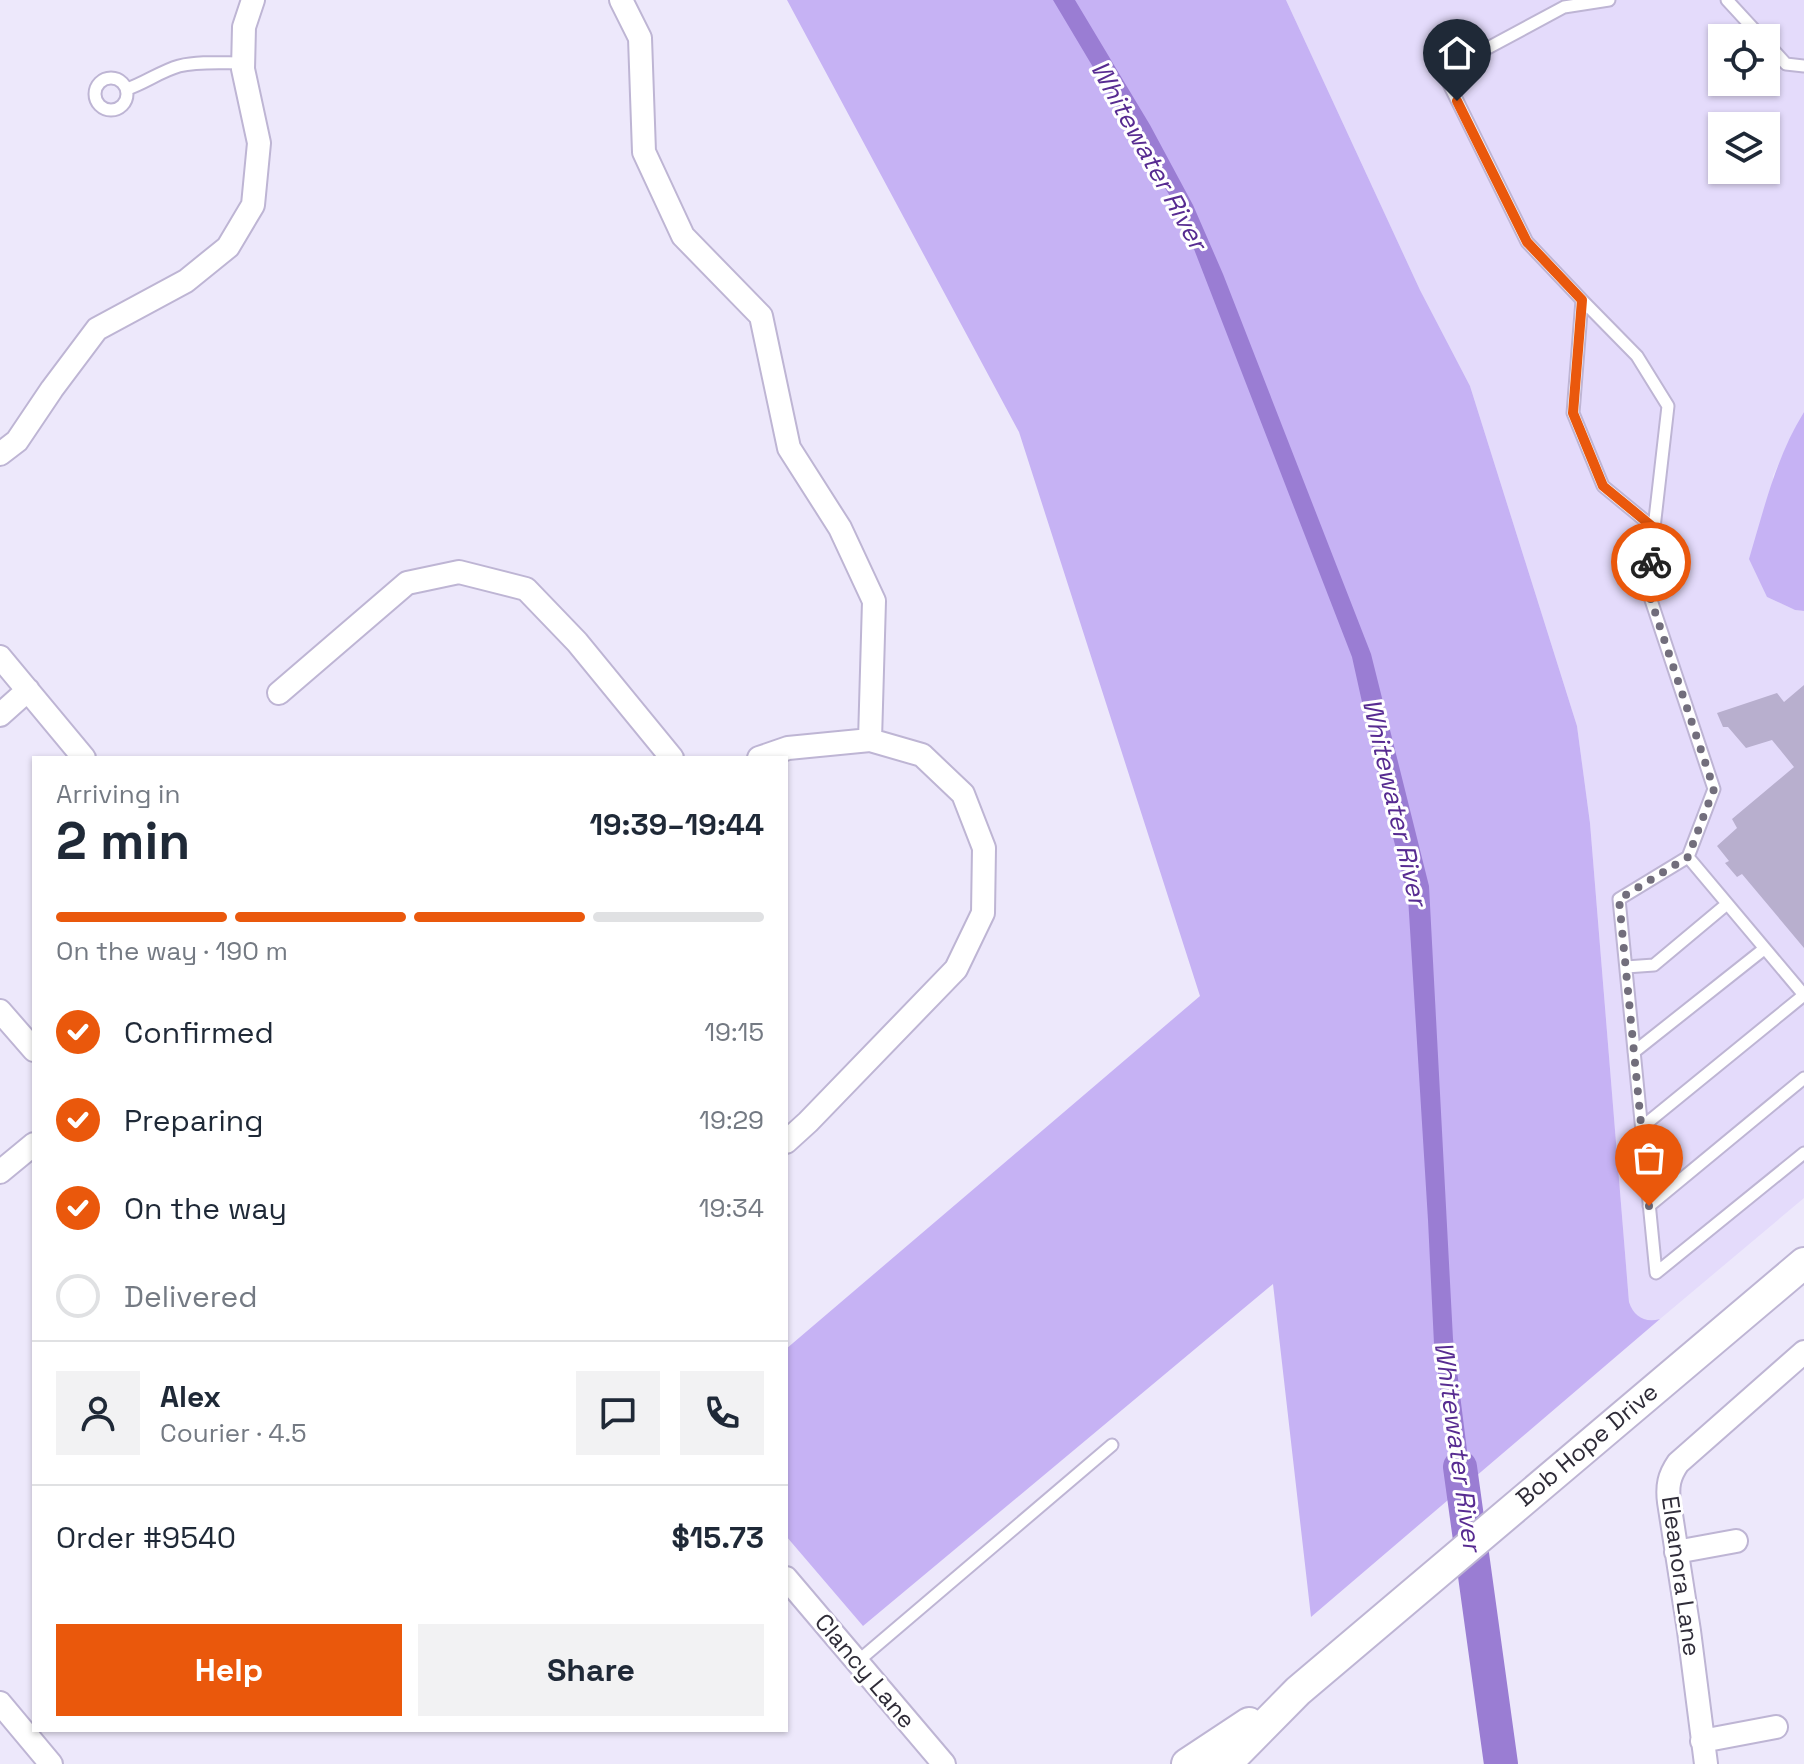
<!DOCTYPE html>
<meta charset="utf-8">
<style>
body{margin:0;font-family:"Space Grotesk",sans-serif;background:#f2f2f3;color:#1f2937;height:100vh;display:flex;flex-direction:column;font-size:30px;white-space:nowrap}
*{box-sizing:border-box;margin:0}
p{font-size:26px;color:#747a83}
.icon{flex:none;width:44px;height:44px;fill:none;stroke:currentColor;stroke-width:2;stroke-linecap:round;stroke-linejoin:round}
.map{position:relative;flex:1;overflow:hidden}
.panel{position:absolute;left:32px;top:756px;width:756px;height:976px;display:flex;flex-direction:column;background:#fff;border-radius:0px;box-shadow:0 2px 6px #0004}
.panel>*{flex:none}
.fabs{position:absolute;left:1708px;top:24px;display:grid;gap:16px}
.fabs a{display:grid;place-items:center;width:72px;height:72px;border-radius:0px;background:#fff;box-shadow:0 2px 6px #0004;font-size:40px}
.pin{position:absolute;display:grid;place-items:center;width:68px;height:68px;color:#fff;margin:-82px -34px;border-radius:50% 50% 50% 0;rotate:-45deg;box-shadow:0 0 8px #0007}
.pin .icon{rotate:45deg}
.courier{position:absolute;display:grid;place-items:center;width:80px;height:80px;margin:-40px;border:6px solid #ea580c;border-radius:50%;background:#fff;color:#222;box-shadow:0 2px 10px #0007}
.overview em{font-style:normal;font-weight:700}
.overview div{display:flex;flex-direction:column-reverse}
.overview{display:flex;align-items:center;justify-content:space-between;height:136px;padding:0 24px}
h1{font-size:52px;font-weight:700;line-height:60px}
.bar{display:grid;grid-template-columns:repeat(4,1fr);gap:12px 8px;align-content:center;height:96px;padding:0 24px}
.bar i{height:10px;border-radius:6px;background:#e0e1e3}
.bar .active{background:#ea580c}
.bar p{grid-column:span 4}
.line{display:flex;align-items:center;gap:20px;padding:0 24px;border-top:2px solid #e0e1e3}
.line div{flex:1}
.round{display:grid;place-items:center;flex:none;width:84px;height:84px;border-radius:0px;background:#f2f2f3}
ol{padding:0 24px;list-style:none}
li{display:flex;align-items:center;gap:24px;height:88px}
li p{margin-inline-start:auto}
li .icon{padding:8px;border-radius:50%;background:#ea580c;color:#fff;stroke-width:4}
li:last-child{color:#747a83}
li i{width:44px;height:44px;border:4px solid #e0e1e3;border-radius:50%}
.action{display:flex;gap:16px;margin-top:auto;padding:16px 24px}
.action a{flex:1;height:92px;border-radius:0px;background:#ea580c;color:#fff;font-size:32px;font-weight:700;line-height:92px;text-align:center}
.action a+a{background:#f2f2f3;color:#1f2937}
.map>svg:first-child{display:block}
.built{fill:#e4dbfb;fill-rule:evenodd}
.green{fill:#c6b2f4}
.water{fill:#9a7dd3}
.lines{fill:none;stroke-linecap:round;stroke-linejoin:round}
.river{stroke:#9a7dd3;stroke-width:34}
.building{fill:#b8afce}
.lane-casing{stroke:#beb5d4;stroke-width:15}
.street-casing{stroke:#beb5d4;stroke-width:26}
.secondary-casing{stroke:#beb5d4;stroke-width:34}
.lane{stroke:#fff;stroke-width:11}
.street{stroke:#fff;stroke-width:22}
.secondary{stroke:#fff;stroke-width:30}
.done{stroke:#726e7c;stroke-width:8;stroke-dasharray:0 14.4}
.route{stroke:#ea580c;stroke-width:10}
.labels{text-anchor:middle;stroke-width:6;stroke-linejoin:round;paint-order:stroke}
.street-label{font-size:24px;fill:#2f2c38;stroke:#fff}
.water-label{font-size:26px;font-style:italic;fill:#572b91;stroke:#fff}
</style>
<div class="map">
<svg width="1804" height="1764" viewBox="0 0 1804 1764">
<rect width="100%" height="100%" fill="#ede8fb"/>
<path class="built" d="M1286,0H1804V412L1797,424L1773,476L1767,597L1795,610L1804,611V1198L1660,1319L1651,1322L1640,1318L1632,1310L1629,1302L1590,823L1577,726L1470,386L1420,290ZM1722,38H1766V82H1722ZM1722,126H1766V170H1722Z"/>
<path class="green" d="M787,0H1286L1420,290L1470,386L1577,726L1590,823L1629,1302C1634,1317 1645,1323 1660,1319L1311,1617L1273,1284L863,1626L786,1536V1349L1200,996L1019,432Z
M1804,412V611L1795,610L1767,597L1749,559C1764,509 1776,457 1804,412Z"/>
<path class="water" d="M1053,0H1075L1150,125L1193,205L1223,274L1371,654L1429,886L1453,1339L1474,1506L1458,1520L1434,1344L1428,1220L1408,897L1384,801L1352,657L1180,213Z"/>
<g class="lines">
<path class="river" d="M1460,1467L1501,1764"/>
</g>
<path class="building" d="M1804,685V948L1742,874L1737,877L1725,863L1729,861L1717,846L1737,828L1732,819L1794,767L1772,740L1746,748L1728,727H1723L1717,713L1777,693L1784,702Z"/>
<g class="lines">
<defs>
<path id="lane" d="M1609,0L1564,7L1443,72L1527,242L1582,300L1573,413L1603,486L1654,528L1649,594L1714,789L1688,857L1804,995
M1727,0L1762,38
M1766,42L1786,64L1804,66
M95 94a16 16 0 1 1 32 0a16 16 0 1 1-32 0Z
M127,89C145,83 161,71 179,66C199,61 222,63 243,63
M1582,300L1637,356L1668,406L1654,528
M1688,857L1619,899L1656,1273L1804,1153
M1626,967L1654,965L1727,904
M1634,1052L1764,949
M1642,1127L1804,995
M1649,1206L1804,1078
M857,1662L1112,1445"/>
<path id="street" d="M621,0L640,38L644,152L683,236L761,316L789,448L840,528L874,601L870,740
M0,454L17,441L52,389L97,329L186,281L228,247L253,205L259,143L243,69L244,27L253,0
M0,657L84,758
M279,693L407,583L459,572L526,589L577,642L672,758
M0,715L28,690
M759,758L788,748L870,740L922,755L963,794L984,848L983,913L956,969L808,1122L786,1142
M0,1011L34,1050
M0,1172L34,1144
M1676,1552L1736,1541
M786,1578L944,1764
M0,1703L51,1764
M1702,1741L1776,1727
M1706,1764L1689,1631L1669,1502C1667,1486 1669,1476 1678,1463L1804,1352"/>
<path id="secondary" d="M1187,1764L1249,1723
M1226,1764L1298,1691L1804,1263"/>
</defs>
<use href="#lane" class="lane-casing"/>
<use href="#street" class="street-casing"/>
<use href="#secondary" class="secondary-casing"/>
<use href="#lane" class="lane"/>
<use href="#street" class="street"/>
<use href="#secondary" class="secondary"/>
</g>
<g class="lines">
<path class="done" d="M1649,1206L1619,899L1688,857L1714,789L1649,594L1651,562"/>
<path class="route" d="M1457,101L1527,242L1582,300L1573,413L1603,486L1654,528L1651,562"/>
</g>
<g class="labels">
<g class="street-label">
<text transform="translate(1587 1445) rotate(-40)" y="8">Bob Hope Drive</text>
<text transform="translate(1681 1576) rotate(82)" y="8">Eleanora Lane</text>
<text transform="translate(865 1671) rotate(50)" y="8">Clancy Lane</text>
</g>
<g class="water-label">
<text transform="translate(1149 155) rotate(61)" y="9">Whitewater River</text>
<text transform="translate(1395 802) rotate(77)" y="9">Whitewater River</text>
<text transform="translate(1458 1446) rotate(82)" y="9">Whitewater River</text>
</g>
</g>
</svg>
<div class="fabs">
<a><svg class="icon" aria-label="locate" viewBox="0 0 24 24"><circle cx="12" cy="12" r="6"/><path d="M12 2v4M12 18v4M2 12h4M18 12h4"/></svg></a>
<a><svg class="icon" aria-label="layers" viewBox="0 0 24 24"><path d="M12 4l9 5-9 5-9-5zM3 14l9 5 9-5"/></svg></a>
</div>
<div class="pin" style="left:1649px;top:1206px;background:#ea580c"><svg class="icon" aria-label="bag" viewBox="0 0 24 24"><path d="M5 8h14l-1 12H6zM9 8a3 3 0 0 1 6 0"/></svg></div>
<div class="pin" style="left:1457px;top:101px;background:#1f2937"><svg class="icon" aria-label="home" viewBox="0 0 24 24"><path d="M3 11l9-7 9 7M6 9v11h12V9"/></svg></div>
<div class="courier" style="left:1651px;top:562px"><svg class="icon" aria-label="bike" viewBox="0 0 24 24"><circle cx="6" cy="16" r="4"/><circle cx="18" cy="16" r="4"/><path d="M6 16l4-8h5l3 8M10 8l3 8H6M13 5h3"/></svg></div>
<section class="panel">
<div class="overview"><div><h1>2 min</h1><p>Arriving in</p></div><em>19:39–19:44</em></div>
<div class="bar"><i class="active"></i><i class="active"></i><i class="active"></i><i></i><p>On the way · 190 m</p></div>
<ol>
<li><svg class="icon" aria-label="check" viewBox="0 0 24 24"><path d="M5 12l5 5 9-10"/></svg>Confirmed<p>19:15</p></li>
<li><svg class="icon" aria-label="check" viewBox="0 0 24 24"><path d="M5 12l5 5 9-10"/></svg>Preparing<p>19:29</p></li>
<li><svg class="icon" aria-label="check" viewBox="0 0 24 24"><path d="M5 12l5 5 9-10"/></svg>On the way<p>19:34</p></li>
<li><i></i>Delivered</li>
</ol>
<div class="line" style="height:144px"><a class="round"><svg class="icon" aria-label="person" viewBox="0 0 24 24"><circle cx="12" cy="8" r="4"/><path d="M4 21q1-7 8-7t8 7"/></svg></a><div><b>Alex</b><p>Courier · 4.5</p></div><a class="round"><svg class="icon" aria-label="chat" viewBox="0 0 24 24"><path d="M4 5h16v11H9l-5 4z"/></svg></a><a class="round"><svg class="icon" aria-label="phone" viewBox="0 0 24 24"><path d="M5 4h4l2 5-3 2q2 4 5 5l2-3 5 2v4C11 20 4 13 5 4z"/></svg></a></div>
<div class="line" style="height:104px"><div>Order #9540</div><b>$15.73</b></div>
<div class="action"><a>Help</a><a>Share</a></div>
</section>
</div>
